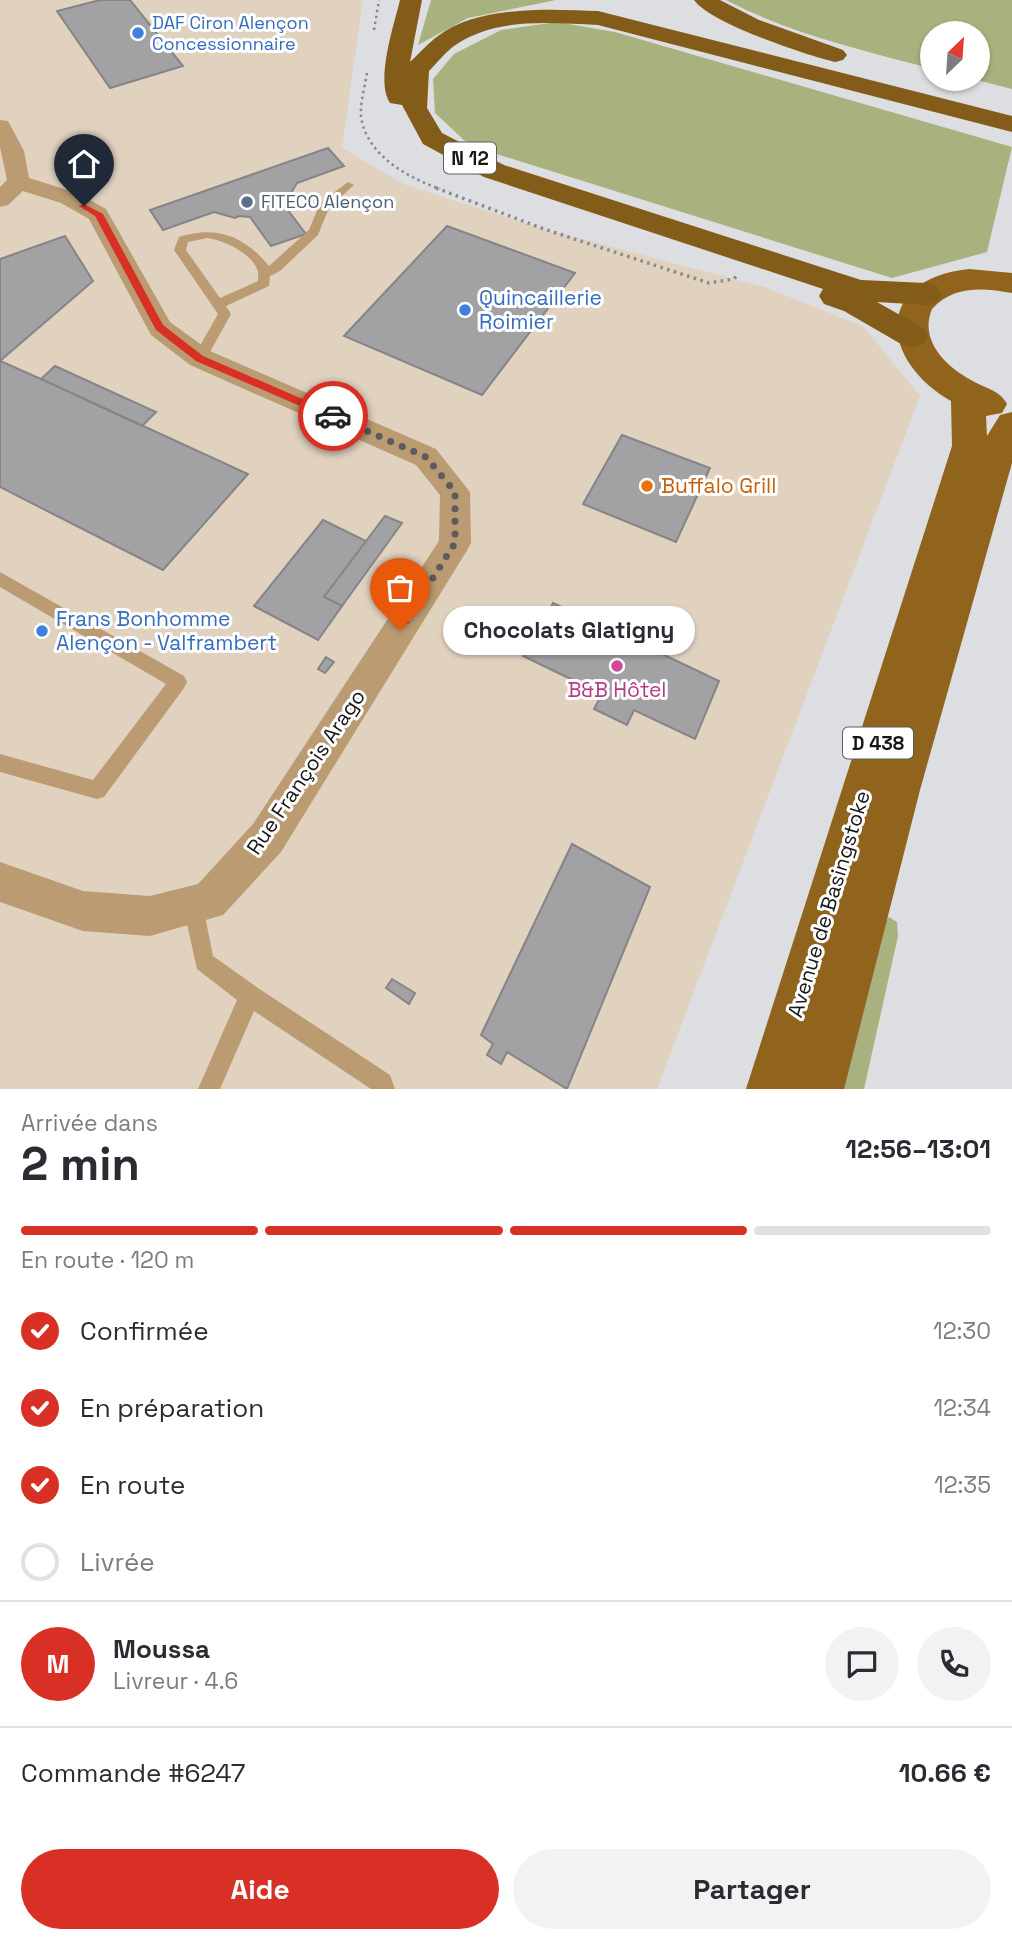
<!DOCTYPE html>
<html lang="fr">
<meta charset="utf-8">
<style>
body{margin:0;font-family:"Space Grotesk",sans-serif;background:#f2f2f3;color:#2b2b33;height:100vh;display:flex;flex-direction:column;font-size:26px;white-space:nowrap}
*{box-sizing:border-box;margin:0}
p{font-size:23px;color:#7c7c81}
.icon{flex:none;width:38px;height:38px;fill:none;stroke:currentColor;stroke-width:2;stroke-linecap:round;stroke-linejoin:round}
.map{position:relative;height:1089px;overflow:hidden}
.panel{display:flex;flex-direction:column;background:#fff;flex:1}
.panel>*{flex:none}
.needle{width:46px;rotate:25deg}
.buttons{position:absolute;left:920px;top:21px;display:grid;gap:14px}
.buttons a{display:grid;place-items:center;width:70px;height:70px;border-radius:50%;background:#fff;box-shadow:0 2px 5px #0004;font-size:35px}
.pin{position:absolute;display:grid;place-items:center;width:60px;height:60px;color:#fff;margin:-72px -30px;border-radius:50% 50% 50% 0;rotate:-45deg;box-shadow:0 0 7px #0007}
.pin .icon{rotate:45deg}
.courier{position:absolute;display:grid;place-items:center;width:70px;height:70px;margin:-35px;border:5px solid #d93025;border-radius:50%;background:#fff;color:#222;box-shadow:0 2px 9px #0007}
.bubble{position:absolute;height:49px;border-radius:24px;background:#fff;box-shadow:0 2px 5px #0004;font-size:23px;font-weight:700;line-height:49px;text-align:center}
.summary em{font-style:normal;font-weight:700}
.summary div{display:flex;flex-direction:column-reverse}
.summary{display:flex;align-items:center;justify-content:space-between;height:119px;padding:0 21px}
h1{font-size:46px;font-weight:700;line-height:52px}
.bar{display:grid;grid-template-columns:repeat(4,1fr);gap:10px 7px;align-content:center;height:84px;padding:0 21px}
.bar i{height:9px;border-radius:5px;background:#e1e1e2}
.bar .on{background:#d93025}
.bar p{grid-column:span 4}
.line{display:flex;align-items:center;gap:18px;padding:0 21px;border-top:2px solid #e1e1e2}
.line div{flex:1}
.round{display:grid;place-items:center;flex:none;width:74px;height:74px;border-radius:37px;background:#f2f2f3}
ol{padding:0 21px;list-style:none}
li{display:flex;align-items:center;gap:21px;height:77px}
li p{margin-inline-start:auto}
li .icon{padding:7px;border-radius:50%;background:#d93025;color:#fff;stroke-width:4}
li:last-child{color:#7c7c81}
li i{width:38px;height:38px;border:4px solid #e1e1e2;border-radius:50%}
.action{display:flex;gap:14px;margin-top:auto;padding:14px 21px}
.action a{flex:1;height:80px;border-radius:42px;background:#d93025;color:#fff;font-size:28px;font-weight:700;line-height:80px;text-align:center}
.action a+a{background:#f2f2f3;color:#2b2b33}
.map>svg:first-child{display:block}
.industrial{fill:#e1d2c0}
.green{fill:#a8b27e}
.building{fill:#a2a2a5;stroke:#858487;stroke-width:2}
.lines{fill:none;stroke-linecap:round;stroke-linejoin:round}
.path-far1{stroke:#88898b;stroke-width:2.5;stroke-dasharray:2.5 3.5;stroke-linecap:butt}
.path{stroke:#88898b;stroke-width:3.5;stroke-dasharray:2.5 4.5;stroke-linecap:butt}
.service{fill:#ba9b72;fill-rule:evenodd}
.minor{fill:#ba9b72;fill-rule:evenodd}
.primary{fill:#90641d;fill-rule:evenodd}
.trunk{fill:#845c1a;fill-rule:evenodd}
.route{fill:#d93025}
.done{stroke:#5c5c5e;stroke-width:7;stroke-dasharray:0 12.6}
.shop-dot{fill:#3f7fe0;stroke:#fff;stroke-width:2.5}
.service-dot{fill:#5c6f8a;stroke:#fff;stroke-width:2.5}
.food-dot{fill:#e8710a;stroke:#fff;stroke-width:2.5}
.hotel-dot{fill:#d1479c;stroke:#fff;stroke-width:2.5}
.labels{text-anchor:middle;stroke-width:6;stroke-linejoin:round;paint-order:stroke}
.far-shop-label{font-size:18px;fill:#366cbe;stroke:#fff;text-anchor:start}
.far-service-label{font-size:18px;fill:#4e5e75;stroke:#fff;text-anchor:start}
.shield{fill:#fff;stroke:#5c5c5d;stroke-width:2}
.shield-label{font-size:19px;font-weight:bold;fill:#161618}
.shop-label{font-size:21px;fill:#366cbe;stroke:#fff;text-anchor:start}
.food-label{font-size:21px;fill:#c56008;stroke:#fff;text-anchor:start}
.hotel-label{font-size:21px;fill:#b23c85;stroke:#fff}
.street-label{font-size:21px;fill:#161618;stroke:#fff}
</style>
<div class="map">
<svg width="1012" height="1089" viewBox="0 0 1012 1089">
<rect width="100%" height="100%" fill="#dddee1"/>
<path class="industrial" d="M0,0H363L342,148L406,185L544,229L764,287L863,326L920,396L657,1089H0Z"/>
<path class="green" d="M431,0H556L468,18L418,45Z
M726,0H1012V89L973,79H978V33H933V69C862,50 791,34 726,0Z
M557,22L615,32L1012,147L987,252L892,278L484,150L465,141L435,113L433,79L454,54L501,30Z
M889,917L897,922L898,936L864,1089H839L884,922Z"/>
<path class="building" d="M100,0H130L183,66L110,88L57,11Z
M328,148L344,166L297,183L284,205L306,234L271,246L250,217L239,216L235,218L214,212L163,230L150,210Z
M447,226L575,273L482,395L344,336Z
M65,236L93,281L0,361V259Z
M0,361L41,379L248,474L163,570L0,487Z
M55,366L156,412L142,426L41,379Z
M622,435L710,468L676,542L583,504Z
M385,516L402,523L342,606L324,597Z
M323,520L366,541L324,597L342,606L318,640L254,606Z
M553,603L641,645L647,631L666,640L660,653L719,681L695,739L634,710L627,725L594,709L602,694L523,656Z
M326,657L334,662L325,673L318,669Z
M572,844L650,887L567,1089L507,1052L501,1064L487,1055L493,1044L481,1035Z
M392,979L415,993L409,1004L386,988Z"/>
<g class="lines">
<path class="path-far1" d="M374,30L379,0
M367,73C365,86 360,103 361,116C366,155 407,177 440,189"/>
<path class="path" d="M436,188L544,229L709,283L734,279L738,274"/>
<path class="service" d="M348,182L354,185L329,208L318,235L280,271L270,276L269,286L226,306L231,314L205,361H195L193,358L218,314L174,250L179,237C217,225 244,236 269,266L309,230L320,203ZM207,238C223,240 250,252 257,269C259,273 258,277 258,281L220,298L186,250L188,242Z
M0,572L184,676L187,682L184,688L104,797L97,799L0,772V754L93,780L166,684L0,587Z
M193,896L200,899L203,906L213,956L258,988L390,1075L395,1089H371L254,1011L220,1089H198L237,1000L197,969L183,906L186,899Z"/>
<path class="minor" d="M0,120L8,121L24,151L29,178L77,193L106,209L170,322L210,351L436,449L470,492L471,543L466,552L281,852L223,915L150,936L83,931L0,902V862L83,891L150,896L198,884L253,824L439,541L440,495L416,465L190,365L151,335L89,219L61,203L23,191L8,205L0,207V187L7,180L0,147Z"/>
<path class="primary" d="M969,269L1012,273V293C983,288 954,285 932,309C919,340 945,366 971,380C984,388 1000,390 1007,404L1002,413L986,416L987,436L1000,415L1012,412V463L920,790L844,1089H746L952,446L951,401C879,360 874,279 969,269Z"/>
<path class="trunk" d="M400,0H422L410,62C419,54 428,43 438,36C477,5 552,9 598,11L1012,116V132L598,25C552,23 498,17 457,44C447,50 438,62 429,71L427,108L442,133L504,165L861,280L926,283L937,286L942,294L937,302L926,305L877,302L923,328L928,336L923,344L912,347L901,344L844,311L824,304L819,296L823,289L484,177L423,144L402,105L390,103C375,81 394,25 400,0Z
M694,0H720L759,20L843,50L847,55L843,60L835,62C805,55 710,23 694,0Z"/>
</g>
<path class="route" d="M84,204L103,214L163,325L203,356L337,414V419H330L196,361L156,330L95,216L79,206Z"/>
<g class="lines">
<path class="done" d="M333,416L426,457L455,492V543L400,630"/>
</g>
<g class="shop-dot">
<circle cx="138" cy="33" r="7"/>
<circle cx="465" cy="310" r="7"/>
<circle cx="42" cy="631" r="7"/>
</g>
<circle class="service-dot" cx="247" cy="202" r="7"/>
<circle class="food-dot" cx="647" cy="486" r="7"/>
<circle class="hotel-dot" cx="617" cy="666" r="7"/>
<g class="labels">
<g class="far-shop-label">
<text x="152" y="29">DAF Ciron Alençon<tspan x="152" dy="21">Concessionnaire</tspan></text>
</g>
<g class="far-service-label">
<text x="261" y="208">FITECO Alençon</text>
</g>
<g class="shield">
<rect x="444" y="142.5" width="52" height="31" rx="5"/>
<rect x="843" y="727.5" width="70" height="31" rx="5"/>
</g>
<g class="shield-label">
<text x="470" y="165">N 12</text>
<text x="878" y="750">D 438</text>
</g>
<g class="shop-label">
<text x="479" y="305">Quincaillerie<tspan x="479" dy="24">Roimier</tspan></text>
<text x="56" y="626">Frans Bonhomme<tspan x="56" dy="24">Alençon - Valframbert</tspan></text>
</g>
<g class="food-label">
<text x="661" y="493">Buffalo Grill</text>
</g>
<g class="hotel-label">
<text x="617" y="697">B&amp;B Hôtel</text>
</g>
<g class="street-label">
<text transform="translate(306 772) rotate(-56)" y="7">Rue François Arago</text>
<text transform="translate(829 904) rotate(-73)" y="7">Avenue de Basingstoke</text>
</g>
</g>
</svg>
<div class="buttons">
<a><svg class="needle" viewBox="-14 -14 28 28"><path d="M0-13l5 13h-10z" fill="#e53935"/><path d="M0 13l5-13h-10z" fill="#7c7c81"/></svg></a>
</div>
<div class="pin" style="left:400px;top:630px;background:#ea580c"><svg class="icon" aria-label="bag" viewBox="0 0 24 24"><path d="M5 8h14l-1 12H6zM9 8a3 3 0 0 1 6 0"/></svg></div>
<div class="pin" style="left:84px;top:206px;background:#1f2937"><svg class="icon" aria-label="home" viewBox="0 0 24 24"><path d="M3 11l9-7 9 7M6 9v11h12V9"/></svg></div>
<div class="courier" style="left:333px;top:416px"><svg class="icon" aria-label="car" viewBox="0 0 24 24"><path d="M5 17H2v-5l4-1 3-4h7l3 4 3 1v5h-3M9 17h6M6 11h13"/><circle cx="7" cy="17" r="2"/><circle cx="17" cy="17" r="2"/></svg></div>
<div class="bubble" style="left:443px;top:606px;width:252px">Chocolats Glatigny</div>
</div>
<section class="panel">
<div class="summary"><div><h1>2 min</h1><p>Arrivée dans</p></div><em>12:56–13:01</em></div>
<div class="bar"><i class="on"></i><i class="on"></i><i class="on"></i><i></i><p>En route · 120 m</p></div>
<ol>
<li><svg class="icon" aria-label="check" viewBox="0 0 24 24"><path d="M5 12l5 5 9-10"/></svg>Confirmée<p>12:30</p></li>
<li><svg class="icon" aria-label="check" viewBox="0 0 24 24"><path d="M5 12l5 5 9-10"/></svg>En préparation<p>12:34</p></li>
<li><svg class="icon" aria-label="check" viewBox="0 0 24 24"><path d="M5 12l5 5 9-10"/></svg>En route<p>12:35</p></li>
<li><i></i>Livrée</li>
</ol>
<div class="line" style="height:126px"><b class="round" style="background:#d93025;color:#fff">M</b><div><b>Moussa</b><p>Livreur · 4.6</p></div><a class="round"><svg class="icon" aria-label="chat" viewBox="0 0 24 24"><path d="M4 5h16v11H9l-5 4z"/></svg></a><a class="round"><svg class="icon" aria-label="phone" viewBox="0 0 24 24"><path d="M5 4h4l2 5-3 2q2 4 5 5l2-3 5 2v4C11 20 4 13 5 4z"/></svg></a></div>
<div class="line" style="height:91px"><div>Commande #6247</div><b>10.66 €</b></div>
<div class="action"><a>Aide</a><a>Partager</a></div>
</section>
